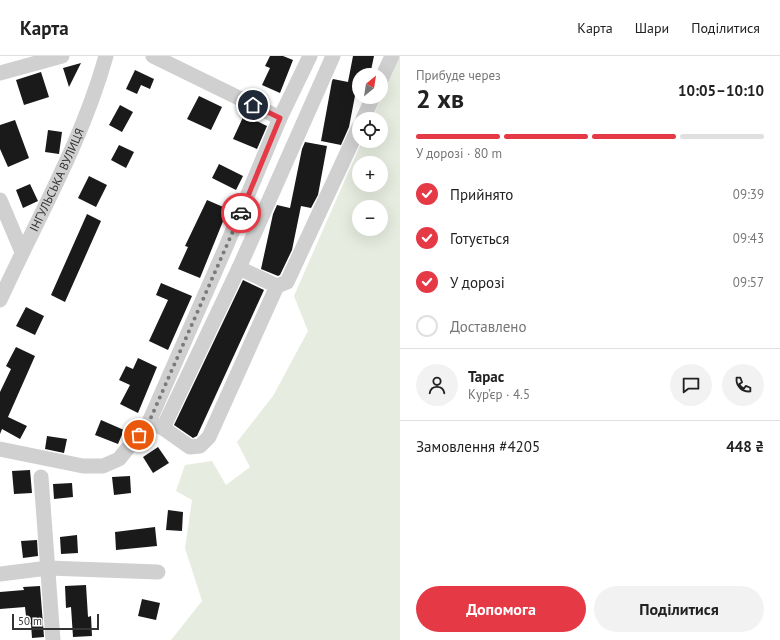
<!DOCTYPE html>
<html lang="uk">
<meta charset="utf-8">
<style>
body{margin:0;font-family:"PT Sans",sans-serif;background:#f2f2f2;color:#222;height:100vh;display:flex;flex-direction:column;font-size:15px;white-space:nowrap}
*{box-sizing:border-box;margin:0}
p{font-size:13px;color:#767676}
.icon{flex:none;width:22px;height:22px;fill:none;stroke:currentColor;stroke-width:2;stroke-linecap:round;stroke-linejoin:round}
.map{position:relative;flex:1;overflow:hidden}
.side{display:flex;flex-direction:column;background:#fff;width:380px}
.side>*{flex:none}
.needle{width:26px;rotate:30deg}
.fabs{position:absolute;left:352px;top:12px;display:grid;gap:8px}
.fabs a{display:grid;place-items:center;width:36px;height:36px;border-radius:50%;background:#fff;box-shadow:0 4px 16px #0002;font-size:20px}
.scale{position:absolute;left:12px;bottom:10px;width:87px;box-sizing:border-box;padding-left:4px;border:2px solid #333;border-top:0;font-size:11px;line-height:14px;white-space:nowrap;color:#333;-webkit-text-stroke:3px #fff;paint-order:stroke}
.pin{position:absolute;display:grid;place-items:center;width:34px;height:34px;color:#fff;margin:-17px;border:2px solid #fff;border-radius:50%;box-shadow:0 1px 4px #0007}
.courier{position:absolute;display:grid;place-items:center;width:40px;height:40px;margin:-20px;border:3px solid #e63946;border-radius:50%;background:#fff;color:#222;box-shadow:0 1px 5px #0007}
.headline em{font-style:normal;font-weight:800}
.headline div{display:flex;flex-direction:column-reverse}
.headline{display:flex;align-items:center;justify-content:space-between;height:68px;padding:0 16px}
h1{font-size:26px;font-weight:800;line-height:30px}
.bar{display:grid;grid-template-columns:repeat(4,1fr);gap:6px 4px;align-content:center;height:48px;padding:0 16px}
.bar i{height:5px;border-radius:3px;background:#e0e0e0}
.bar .on{background:#e63946}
.bar p{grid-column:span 4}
.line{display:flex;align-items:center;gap:10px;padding:0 16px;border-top:1px solid #e0e0e0}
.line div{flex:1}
.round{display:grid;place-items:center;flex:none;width:42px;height:42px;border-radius:21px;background:#f2f2f2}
ol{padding:0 16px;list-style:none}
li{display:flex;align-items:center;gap:12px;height:44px}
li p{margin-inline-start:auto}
li .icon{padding:4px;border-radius:50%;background:#e63946;color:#fff;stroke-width:4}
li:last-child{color:#767676}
li i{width:22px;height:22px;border:2px solid #e0e0e0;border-radius:50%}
.button{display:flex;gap:8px;margin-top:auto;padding:8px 16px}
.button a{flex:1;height:46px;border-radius:24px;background:#e63946;color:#fff;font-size:16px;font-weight:800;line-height:46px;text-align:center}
.button a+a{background:#f2f2f2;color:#222}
header{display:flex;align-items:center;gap:24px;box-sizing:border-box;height:56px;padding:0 20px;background:#fff;border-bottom:1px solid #e0e0e0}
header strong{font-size:19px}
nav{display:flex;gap:22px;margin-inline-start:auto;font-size:14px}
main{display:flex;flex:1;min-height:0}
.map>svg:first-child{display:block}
.green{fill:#e6ecdf;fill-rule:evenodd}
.building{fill:#1a1a1a}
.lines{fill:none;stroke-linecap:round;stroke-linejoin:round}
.minor{stroke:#d0d0d0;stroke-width:15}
.done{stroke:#7a7a7a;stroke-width:4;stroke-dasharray:0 7.2}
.route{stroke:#e63946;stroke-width:5}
.labels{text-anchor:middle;stroke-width:4;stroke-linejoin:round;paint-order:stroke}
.street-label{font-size:12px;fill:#333;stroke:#fff}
</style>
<header>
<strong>Карта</strong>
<nav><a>Карта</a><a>Шари</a><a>Поділитися</a></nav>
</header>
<main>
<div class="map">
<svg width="400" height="584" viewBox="0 0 400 584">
<rect width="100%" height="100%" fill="#fff"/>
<path class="green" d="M400,0V584H171L202,545L185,492L192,444L176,435L185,409L212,405L226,429L250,411L237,386L273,340L308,275L294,240L362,85H381V63H372ZM359,107H381V129H359ZM359,151H381V173H359Z"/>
<path class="building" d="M270,0H283L293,4L280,37L262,29L270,12L265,10Z
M353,0H374L370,19H359L349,71L341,89L321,85L332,25L333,23L348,26Z
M81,7L69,31L63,12Z
M135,14L154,23L150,33L141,29L137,38L126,33Z
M41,16L49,41L24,49L16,24Z
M199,40L222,51L211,74L187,63Z
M120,49L133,56L122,76L109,69Z
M244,59L267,70L257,93L233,83Z
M15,64L29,102L8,111L0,93V69Z
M48,74L62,76L59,98L45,96Z
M305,86L327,90L318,139L311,152L301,150L292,194L280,219L278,220L261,213L273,158L277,149L290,152L302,93Z
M119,89L134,96L126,112L111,104Z
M219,108L243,120L236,134L212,122Z
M89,120L107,129L96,151L78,142Z
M30,128L38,145L23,152L16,134Z
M207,144L228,153L200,222L178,213L188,191L185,190Z
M87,158L101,165L65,246L51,239Z
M243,224L264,234L197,380L193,382L174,369Z
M161,227L192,240L168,294L149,285L168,244L156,239Z
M26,251L44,260L35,279L16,270Z
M16,291L35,300L8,361L27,370L20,383L2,373L0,378V336L11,313L6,310Z
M138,302L157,311L138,357L120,348L130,329L119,324L126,310L133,313Z
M101,364L124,374L118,388L95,379Z
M47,380L67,383L64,397L45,393Z
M158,391L169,407L153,417L143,401Z
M30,414L32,437L14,438L12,415Z
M130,420L131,437L114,439L112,421Z
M72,427L73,441L54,443L53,428Z
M168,454L183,456L182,475L166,474Z
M155,471L157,490L116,494L115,476Z
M77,479L78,497L61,498L60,481Z
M37,484L38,500L23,502L21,485Z
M86,529L88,561L91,560L92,580L73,581L71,551L66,552L65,530Z
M40,530L44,581L32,582L31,568L27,569L25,551L0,553V536L24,534L23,531Z
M142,543L160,547L156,564L138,560Z"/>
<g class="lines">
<g class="minor">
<path d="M153,0L280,62"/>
<path d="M0,17L62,0"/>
<path d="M381,24L392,0"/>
<path d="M363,63L373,41"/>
<path d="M0,144L22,196"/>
<path d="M239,212L277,230L287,226L359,71"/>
<path id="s1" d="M0,244C37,163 82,86 106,0"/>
<path d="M155,369L163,372L190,391L200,390L209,381L277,230"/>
<path d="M163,372L239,212L333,0"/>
<path d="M0,393L83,410H103L119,403L149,366L225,193L280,62L310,0"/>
<path d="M41,421L53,584"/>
<path d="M0,518L48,512L158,516"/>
</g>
</g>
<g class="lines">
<path class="done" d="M139,379L149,366L241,157"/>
<path class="route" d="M241,157L280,62L253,49"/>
</g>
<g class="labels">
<g class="street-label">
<text dy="4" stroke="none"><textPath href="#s1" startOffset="133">ІНГУЛЬСЬКА ВУЛИЦЯ</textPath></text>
</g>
</g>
</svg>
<div class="fabs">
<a><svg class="needle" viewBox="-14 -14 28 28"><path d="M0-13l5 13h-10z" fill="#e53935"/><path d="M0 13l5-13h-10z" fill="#767676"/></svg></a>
<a><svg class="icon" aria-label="locate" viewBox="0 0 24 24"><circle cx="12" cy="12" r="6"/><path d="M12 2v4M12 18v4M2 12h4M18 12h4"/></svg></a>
<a>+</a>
<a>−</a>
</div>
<div class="scale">50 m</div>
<div class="pin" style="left:139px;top:379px;background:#ea580c"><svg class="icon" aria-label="bag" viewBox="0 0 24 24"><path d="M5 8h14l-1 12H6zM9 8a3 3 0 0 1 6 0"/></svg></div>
<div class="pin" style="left:253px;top:49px;background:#1f2937"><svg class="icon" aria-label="home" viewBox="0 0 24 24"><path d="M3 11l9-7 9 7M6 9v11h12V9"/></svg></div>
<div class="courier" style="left:241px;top:157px"><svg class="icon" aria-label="car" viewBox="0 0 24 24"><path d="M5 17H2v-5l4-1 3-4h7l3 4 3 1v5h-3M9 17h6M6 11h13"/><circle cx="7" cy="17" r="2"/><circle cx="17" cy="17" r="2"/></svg></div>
</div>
<section class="side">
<div class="headline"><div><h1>2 хв</h1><p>Прибуде через</p></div><em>10:05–10:10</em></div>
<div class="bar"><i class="on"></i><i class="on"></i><i class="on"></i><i></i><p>У дорозі · 80 m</p></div>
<ol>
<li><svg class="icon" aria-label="check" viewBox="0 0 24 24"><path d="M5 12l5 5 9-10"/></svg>Прийнято<p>09:39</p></li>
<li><svg class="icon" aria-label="check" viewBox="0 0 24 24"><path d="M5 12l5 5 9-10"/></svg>Готується<p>09:43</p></li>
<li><svg class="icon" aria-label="check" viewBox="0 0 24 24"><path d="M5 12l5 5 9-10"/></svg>У дорозі<p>09:57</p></li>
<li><i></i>Доставлено</li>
</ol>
<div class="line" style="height:72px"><a class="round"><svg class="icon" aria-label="person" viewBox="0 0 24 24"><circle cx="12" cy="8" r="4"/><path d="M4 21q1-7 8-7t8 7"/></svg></a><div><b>Тарас</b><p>Кур’єр · 4.5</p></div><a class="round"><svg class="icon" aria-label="chat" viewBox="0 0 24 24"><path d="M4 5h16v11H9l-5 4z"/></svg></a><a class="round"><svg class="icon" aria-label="phone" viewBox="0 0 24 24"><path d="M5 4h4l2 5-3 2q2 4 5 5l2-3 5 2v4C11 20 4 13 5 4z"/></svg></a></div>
<div class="line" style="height:52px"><div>Замовлення #4205</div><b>448 ₴</b></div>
<div class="button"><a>Допомога</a><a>Поділитися</a></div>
</section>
</main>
